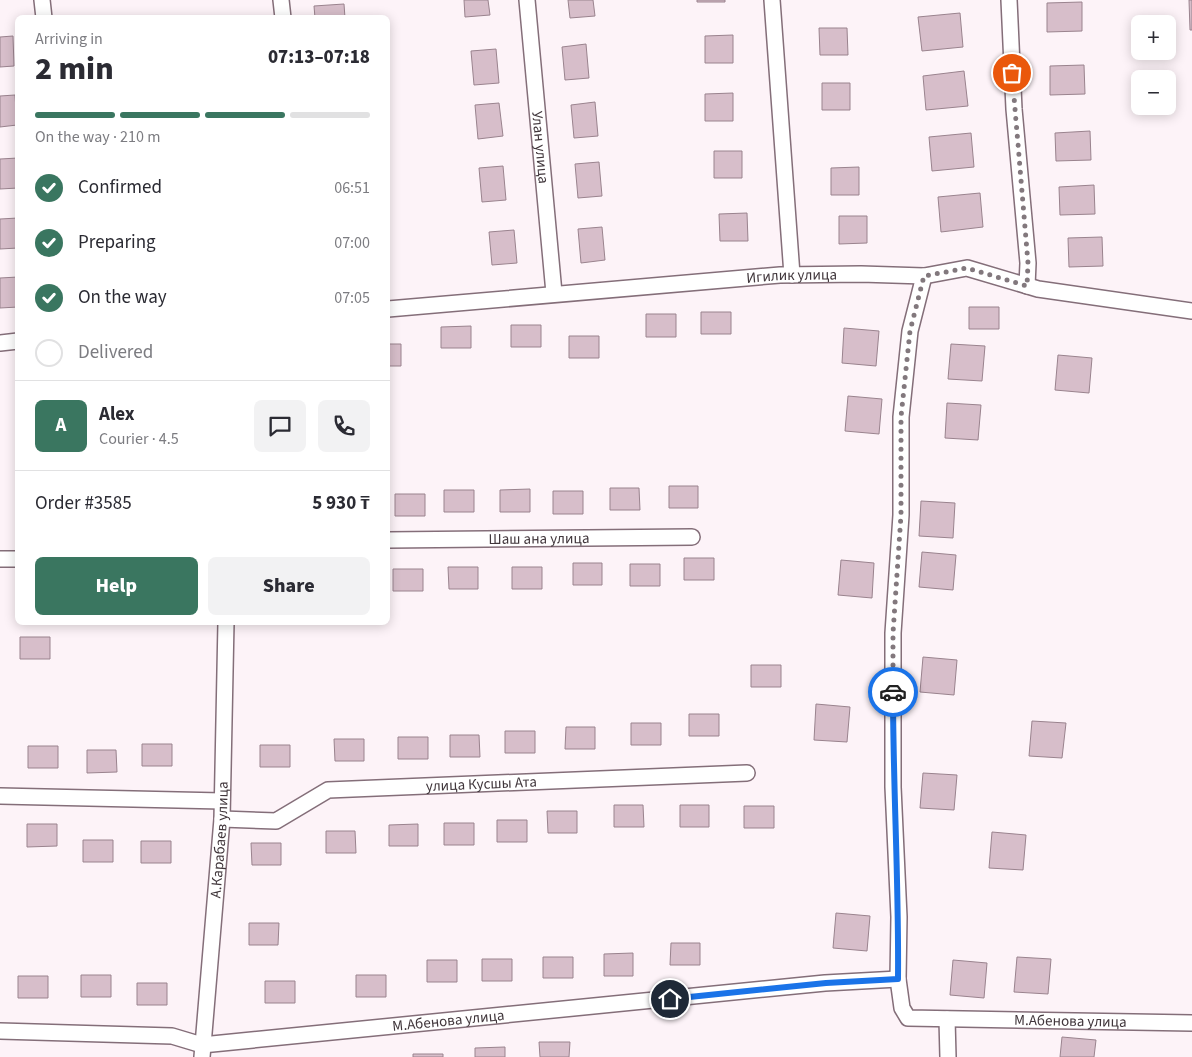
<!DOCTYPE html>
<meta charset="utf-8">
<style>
body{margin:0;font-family:"Source Sans 3",sans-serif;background:#f2f2f3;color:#2b2b33;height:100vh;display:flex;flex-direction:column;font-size:19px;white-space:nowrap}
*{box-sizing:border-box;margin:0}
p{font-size:16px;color:#7c7c81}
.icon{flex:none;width:28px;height:28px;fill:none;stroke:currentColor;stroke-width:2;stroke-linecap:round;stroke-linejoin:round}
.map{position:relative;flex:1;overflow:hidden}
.drawer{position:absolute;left:15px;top:15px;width:375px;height:610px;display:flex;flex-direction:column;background:#fff;border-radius:8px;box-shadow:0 2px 12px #0003}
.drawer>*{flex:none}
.buttons{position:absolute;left:1131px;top:15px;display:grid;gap:10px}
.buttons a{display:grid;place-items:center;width:45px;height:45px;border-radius:8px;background:#fff;box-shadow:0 2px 12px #0003;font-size:25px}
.pin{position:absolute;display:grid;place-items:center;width:42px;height:42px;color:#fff;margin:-21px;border:2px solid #fff;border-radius:50%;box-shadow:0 1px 5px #0007}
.courier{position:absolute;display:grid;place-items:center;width:50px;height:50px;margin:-25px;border:4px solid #1a73e8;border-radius:50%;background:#fff;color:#222;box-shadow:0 1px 6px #0007}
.head em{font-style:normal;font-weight:800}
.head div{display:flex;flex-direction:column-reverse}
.head{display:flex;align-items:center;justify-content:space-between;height:85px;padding:0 20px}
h1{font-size:32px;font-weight:800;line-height:38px}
.bar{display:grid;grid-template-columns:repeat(4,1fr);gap:8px 5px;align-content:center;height:60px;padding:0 20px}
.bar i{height:6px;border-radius:4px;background:#e1e1e2}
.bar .active{background:#3a7660}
.bar p{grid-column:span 4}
.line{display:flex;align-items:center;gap:12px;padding:0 20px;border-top:1px solid #e1e1e2}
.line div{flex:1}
.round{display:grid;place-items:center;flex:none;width:52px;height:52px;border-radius:8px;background:#f2f2f3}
ol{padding:0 20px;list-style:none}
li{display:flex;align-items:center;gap:15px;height:55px}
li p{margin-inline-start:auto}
li .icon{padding:5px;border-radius:50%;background:#3a7660;color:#fff;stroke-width:4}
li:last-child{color:#7c7c81}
li i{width:28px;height:28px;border:2px solid #e1e1e2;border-radius:50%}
.cta{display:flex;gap:10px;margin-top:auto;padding:10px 20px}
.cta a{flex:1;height:58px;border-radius:8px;background:#3a7660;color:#fff;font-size:20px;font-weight:800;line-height:58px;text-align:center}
.cta a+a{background:#f2f2f3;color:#2b2b33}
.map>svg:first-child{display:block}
.building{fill:#d7beca;stroke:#9a838e}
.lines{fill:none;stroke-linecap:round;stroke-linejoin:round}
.minor-casing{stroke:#846e79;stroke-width:18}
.minor{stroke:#fff;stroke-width:15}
.done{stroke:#82787d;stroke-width:5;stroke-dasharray:0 9}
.route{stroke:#1a73e8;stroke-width:6}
.labels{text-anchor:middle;stroke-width:4.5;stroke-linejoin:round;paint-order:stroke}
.street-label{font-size:15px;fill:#40363b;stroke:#fdf3f8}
</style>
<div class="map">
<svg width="1192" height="1057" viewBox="0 0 1192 1057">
<rect width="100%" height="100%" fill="#fdf3f8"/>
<path class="building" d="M464,0H488L490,15L465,17Z
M568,0H593L595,16L570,18Z
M697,0H725V2H697Z
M1189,0H1192V30H1190Z
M1082,2V31L1047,32V3Z
M344,4L345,18H315L314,6Z
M960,13L963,47L922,51L918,17Z
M819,28H847L848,55H820Z
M733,35V63H705V36Z
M13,36L14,66L0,67V37Z
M586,44L589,78L565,80L562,47Z
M496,49L499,83L474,85L471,51Z
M1084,65L1085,94L1050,95V66Z
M964,71L968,106L926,110L923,76Z
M822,83H850V110H822Z
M733,93V121H705V94Z
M15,95L17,125L0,127V96Z
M595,102L598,136L574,138L571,105Z
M499,103L503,136L478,139L475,105Z
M1090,131L1091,160L1056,161L1055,133Z
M971,133L974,167L932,171L929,137Z
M714,151H742V178H714Z
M18,158V188L0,189V159Z
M599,162L602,196L578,198L575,164Z
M503,166L506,200L482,202L479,168Z
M859,167V195H831V168Z
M1094,185L1095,214L1060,215L1059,187Z
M980,193L983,227L941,232L938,197Z
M747,213L748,241H720L719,214Z
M839,216H867V243L839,244Z
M18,218V248L0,249V219Z
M602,227L605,260L581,263L578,229Z
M514,230L517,263L492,265L489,232Z
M1102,237L1103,266L1069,267L1068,238Z
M18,277V307L0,308V278Z
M969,307H999V329H969Z
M701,312H731V334H701Z
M646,314H676V337H646Z
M511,325H541V347H511Z
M471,326V348H441V327Z
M844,328L879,331L876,366L842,363Z
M569,336H599V358H569Z
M388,344H401V366H388Z
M951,344L985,346L982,381L948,379Z
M1058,355L1092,358L1089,393L1055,390Z
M848,396L882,399L879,434L845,431Z
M947,403L981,405L978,440L945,438Z
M669,486H698V508H669Z
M610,488H639L640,510H610Z
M530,489V512H500V490Z
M444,490H474V512H444Z
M553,491H583V514H553Z
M395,494H425V516H395Z
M921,501L955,503L953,538L919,536Z
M922,552L956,555L953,590L919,587Z
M684,558H714V580H684Z
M841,560L874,563L872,598L838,595Z
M573,563H602V585H573Z
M630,564H660V586H630Z
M448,567H478V589H449Z
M512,567H542V589H512Z
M393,569H423V591H393Z
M20,637H50V659H20Z
M923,657L957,660L954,695L920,692Z
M751,665H781V687H751Z
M816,704L850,707L847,742L814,740Z
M689,714H719V736H689Z
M1032,721L1066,723L1062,758L1029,756Z
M631,723H661V745H631Z
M566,727H595V749H565Z
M505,731H535V753H505Z
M450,735H479L480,757H450Z
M398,737H428V759H398Z
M334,739H364V761H335Z
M142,744H172V766H142Z
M260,745H290V767H260Z
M28,746H58V768H28Z
M87,750H116L117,772L87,773Z
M923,773L957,775L954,810L920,808Z
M614,805H643L644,827H614Z
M680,805H709V827H680Z
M744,806H774V828H744Z
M547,811H577V833H548Z
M497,820H527V842H497Z
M444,823H474V845H444Z
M27,824H57V846L27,847Z
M418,824V846H389V825Z
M326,831H355L356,853H326Z
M992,832L1026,835L1023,870L989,868Z
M83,840H113V862H83Z
M141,841H171V863H141Z
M251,843H281V865H252Z
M836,913L870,916L867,951L833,948Z
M249,923H279L278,945H249Z
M671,943H700V965H670Z
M633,953V976H604V954Z
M543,957H573V978H543Z
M1017,957L1051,959L1048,994L1014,992Z
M482,959H512V981H482Z
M427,960H457V982H427Z
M953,960L987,963L984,998L950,995Z
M81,975H111V997H81Z
M356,975H386V997H356Z
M18,976H48V998H18Z
M265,981H295V1003H265Z
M137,983H167V1005H137Z
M1062,1037L1096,1040L1094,1057H1060Z
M539,1042H570L569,1057H540Z
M505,1047V1057H475V1048Z
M413,1054H443V1057H413Z"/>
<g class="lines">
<defs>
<g id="minor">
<path d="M42,0L44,18"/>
<path d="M281,0L283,18"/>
<path id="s1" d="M527,0L554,293"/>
<path d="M772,0L792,275"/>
<path d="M1009,0L1014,109L1028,263L1027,286"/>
<path id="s2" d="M924,276L910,331L901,417V515L893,633V787L899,917L898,979L902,1008L908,1018L1192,1023"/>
<path id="s3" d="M388,309L780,275L861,274L924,276L967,268L1038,289L1192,311"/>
<path d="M0,343L18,341"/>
<path id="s4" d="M388,540L692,537"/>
<path d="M0,559H18"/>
<path d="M0,796L222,801"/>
<path id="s5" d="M222,819L276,821L328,790L747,773"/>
<path d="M947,1019L948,1057"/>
<path id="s6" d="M0,1031L172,1036L202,1045L825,983L898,979"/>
<path id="s7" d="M202,1057L222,819L226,622"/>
</g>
</defs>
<use href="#minor" class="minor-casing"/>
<use href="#minor" class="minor"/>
</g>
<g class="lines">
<path class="done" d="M893,692V633L901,515V417L910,331L924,276L967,268L1027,286L1028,263L1012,73"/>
<path class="route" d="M670,999L826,983L898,979C899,883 893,788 893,692"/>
</g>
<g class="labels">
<g class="street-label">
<text dy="5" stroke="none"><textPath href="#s1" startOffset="148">Улан улица</textPath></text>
<text dy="5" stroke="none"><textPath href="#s3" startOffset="405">Игилик улица</textPath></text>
<text dy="5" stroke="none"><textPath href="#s4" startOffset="151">Шаш ана улица</textPath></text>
<text dy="5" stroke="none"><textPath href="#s5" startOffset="268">улица Кусшы Ата</textPath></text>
<text dy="5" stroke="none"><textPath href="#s7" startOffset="218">А.Карабаев улица</textPath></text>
<text dy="5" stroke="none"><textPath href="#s6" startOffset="451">М.Абенова улица</textPath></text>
<text dy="5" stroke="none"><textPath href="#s2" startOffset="909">М.Абенова улица</textPath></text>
</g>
</g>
</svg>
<div class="buttons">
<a>+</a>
<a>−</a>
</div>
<div class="pin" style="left:1012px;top:73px;background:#ea580c"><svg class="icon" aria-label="bag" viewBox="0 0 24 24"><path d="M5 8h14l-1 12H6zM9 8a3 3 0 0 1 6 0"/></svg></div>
<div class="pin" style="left:670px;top:999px;background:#1f2937"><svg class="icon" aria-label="home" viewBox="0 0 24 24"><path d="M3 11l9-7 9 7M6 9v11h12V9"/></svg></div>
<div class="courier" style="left:893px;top:692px"><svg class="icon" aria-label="car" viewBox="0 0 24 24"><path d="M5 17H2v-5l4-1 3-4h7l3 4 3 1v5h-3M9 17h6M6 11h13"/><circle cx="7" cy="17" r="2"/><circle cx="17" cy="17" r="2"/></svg></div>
<section class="drawer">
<div class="head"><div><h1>2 min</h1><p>Arriving in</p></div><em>07:13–07:18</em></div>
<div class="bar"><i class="active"></i><i class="active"></i><i class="active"></i><i></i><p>On the way · 210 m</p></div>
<ol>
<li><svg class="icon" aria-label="check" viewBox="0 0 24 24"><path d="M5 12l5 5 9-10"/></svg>Confirmed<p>06:51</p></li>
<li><svg class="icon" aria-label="check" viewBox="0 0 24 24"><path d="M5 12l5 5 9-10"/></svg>Preparing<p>07:00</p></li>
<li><svg class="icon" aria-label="check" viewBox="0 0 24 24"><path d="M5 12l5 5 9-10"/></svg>On the way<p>07:05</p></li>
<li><i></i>Delivered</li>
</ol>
<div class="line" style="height:90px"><b class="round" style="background:#3a7660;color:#fff">A</b><div><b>Alex</b><p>Courier · 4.5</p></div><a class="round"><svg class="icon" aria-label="chat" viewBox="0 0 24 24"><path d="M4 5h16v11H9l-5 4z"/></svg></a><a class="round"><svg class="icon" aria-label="phone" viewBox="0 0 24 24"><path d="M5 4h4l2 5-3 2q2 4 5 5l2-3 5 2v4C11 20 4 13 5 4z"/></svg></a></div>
<div class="line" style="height:65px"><div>Order #3585</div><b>5 930 ₸</b></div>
<div class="cta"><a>Help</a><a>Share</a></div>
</section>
</div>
